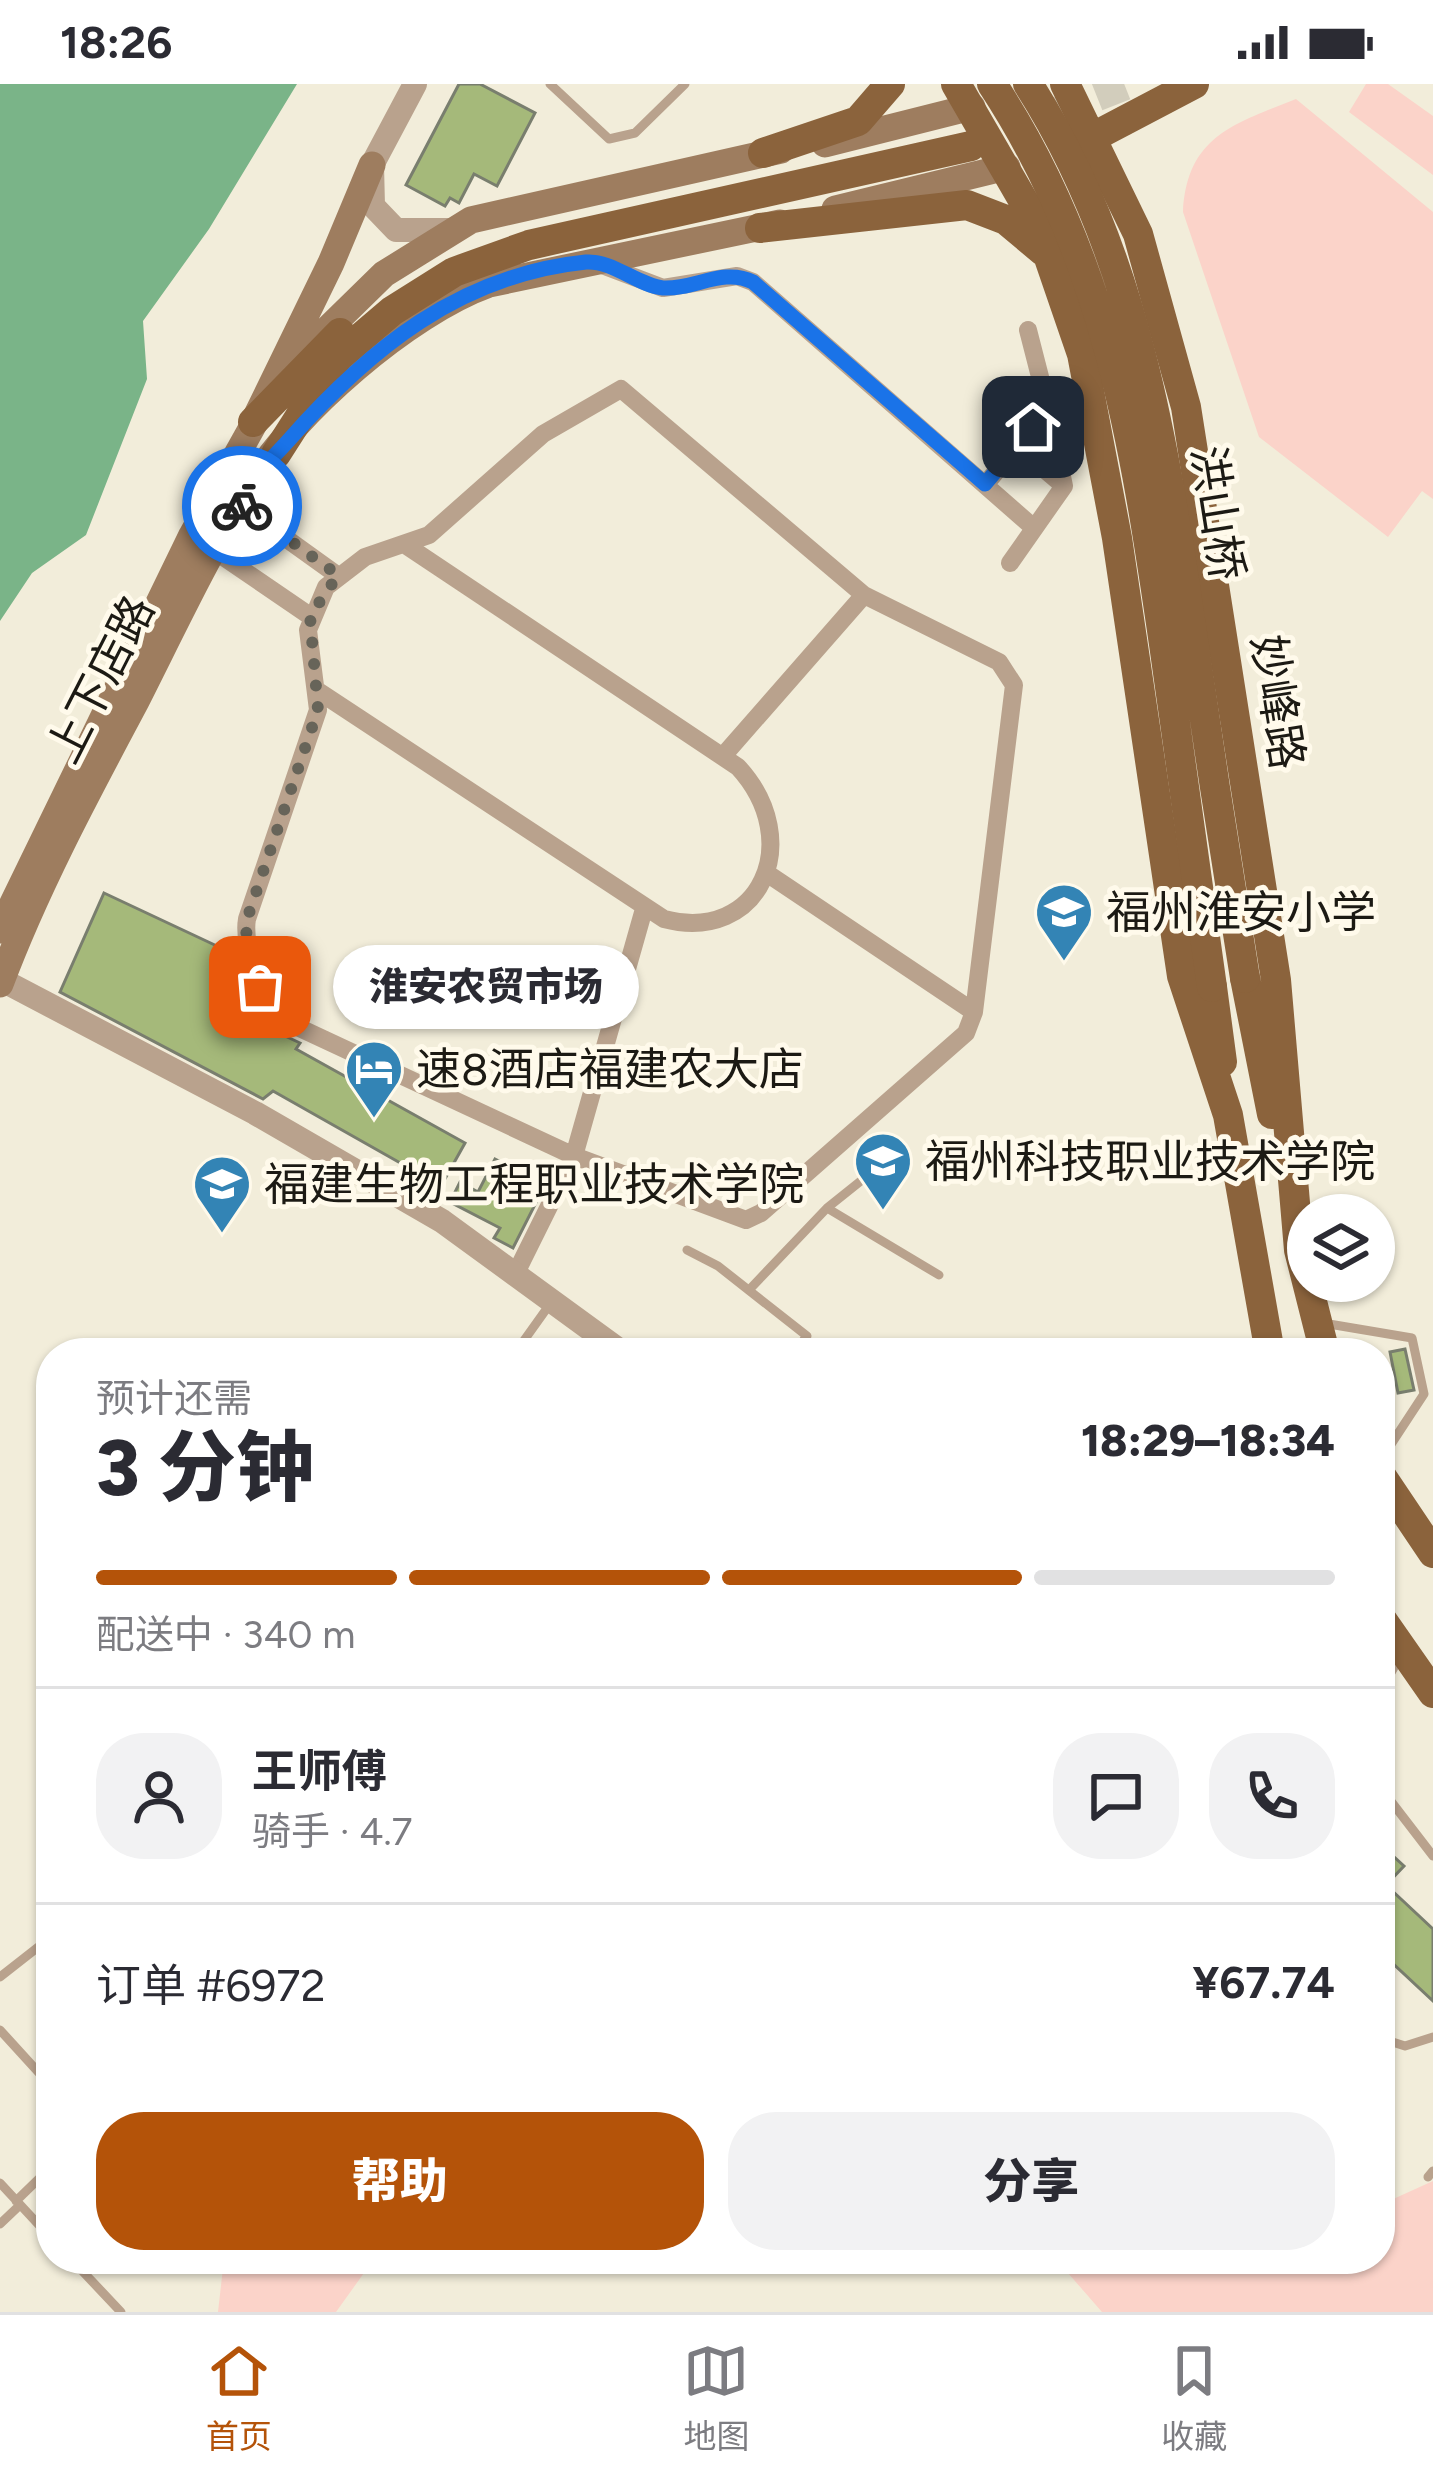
<!DOCTYPE html>
<html lang="zh">
<meta charset="utf-8">
<style>
body{margin:0;font-family:Figtree,"Noto Sans SC",sans-serif;background:#f2f2f3;color:#2b2b33;height:100vh;display:flex;flex-direction:column;font-size:45px;white-space:nowrap}
*{box-sizing:border-box;margin:0}
p{font-size:39px;color:#7c7c81}
.icon{flex:none;width:66px;height:66px;fill:none;stroke:currentColor;stroke-width:2;stroke-linecap:round;stroke-linejoin:round}
.map{position:relative;flex:1;overflow:hidden}
.drawer{position:absolute;left:36px;top:1254px;width:1359px;height:936px;display:flex;flex-direction:column;background:#fff;border-radius:48px;box-shadow:0 3px 9px #0004}
.drawer>*{flex:none}
.fabs{position:absolute;left:1287px;top:1110px;display:grid;gap:24px}
.fabs a{display:grid;place-items:center;width:108px;height:108px;border-radius:50%;background:#fff;box-shadow:0 3px 9px #0004;font-size:60px}
.pin{position:absolute;display:grid;place-items:center;width:102px;height:102px;color:#fff;margin:-51px;border-radius:24px;box-shadow:0 6px 18px #0006}
.courier{position:absolute;display:grid;place-items:center;width:120px;height:120px;margin:-60px;border:9px solid #1a73e8;border-radius:50%;background:#fff;color:#222;box-shadow:0 3px 15px #0007}
.bubble{position:absolute;height:84px;border-radius:42px;background:#fff;box-shadow:0 3px 9px #0004;font-size:39px;font-weight:800;line-height:84px;text-align:center}
.summary em{font-style:normal;font-weight:800}
.summary div{display:flex;flex-direction:column-reverse}
.summary{display:flex;align-items:center;justify-content:space-between;height:204px;padding:0 60px}
h1{font-size:78px;font-weight:800;line-height:90px}
.bar{display:grid;grid-template-columns:repeat(4,1fr);gap:18px 12px;align-content:center;height:144px;padding:0 60px}
.bar i{height:15px;border-radius:9px;background:#e1e1e2}
.bar .on{background:#b45309}
.bar p{grid-column:span 4}
.line{display:flex;align-items:center;gap:30px;padding:0 60px;border-top:3px solid #e1e1e2}
.line div{flex:1}
.round{display:grid;place-items:center;flex:none;width:126px;height:126px;border-radius:48px;background:#f2f2f3}
.primary-button{display:flex;gap:24px;margin-top:auto;padding:24px 60px}
.primary-button a{flex:1;height:138px;border-radius:48px;background:#b45309;color:#fff;font-size:48px;font-weight:800;line-height:138px;text-align:center}
.primary-button a+a{background:#f2f2f3;color:#2b2b33}
.status{display:flex;justify-content:space-between;align-items:center;height:84px;padding:0 60px;background:#fff;direction:ltr}
.status svg{height:33px;fill:currentColor}
.menu{display:flex;justify-content:space-around;align-items:center;height:168px;border-top:3px solid #e1e1e2;background:#fff;font-size:33px;color:#7c7c81}
.menu a{display:grid;justify-items:center;gap:6px}
.menu .on{color:#b45309}
.map>svg:first-child{display:block}
.green{fill:#fbd3c9}
.water{fill:#7ab488}
.building{fill:#a5b97a;stroke:#797e6e;stroke-width:3}
.lines{fill:none;stroke-linecap:round;stroke-linejoin:round}
.primary-tunnel{stroke:#d2cdbc;stroke-width:30;stroke-dasharray:30 15;stroke-linecap:butt}
.service{stroke:#b9a28d;stroke-width:9}
.minor{stroke:#b9a28d;stroke-width:18}
.tertiary{stroke:#b9a28d;stroke-width:24}
.secondary{stroke:#9e7d5f;stroke-width:27}
.primary{stroke:#8b633c;stroke-width:30}
.primary-bridge{stroke:#8b633c;stroke-width:30}
.done{stroke:#676459;stroke-width:12;stroke-dasharray:0 21.6}
.route{stroke:#1a73e8;stroke-width:15}
.labels{text-anchor:middle;stroke-width:10;stroke-linejoin:round;paint-order:stroke}
.street-label{font-size:45px;fill:#1c1a14;stroke:#fffaeb}
.poi-label{font-size:45px;fill:#1c1a14;stroke:#fffaeb;text-anchor:start}
</style>
<div class="status"><b>18:26</b><svg viewBox="0 0 49 12"><path d="M0 12V9h3v3zM5 12V6h3v6zM10 12V3h3v9zM15 12V0h3v12zM26 1h20v11H26zM47 4h2v5h-2z"/></svg></div>
<div class="map">
<svg width="1433" height="2228" viewBox="0 0 1433 2228">
<rect width="100%" height="100%" fill="#f2edda"/>
<path class="green" d="M1366,0H1388L1433,32V91L1349,28Z
M1296,15L1433,128V415L1422,407L1388,453L1259,353L1183,128C1187,52 1234,40 1296,15Z
M1433,2097V2228H1102L1061,2181L1067,2175H1380V2121Z
M224,2175H374L336,2228H218Z"/>
<path class="water" d="M0,0H297L209,145L143,237L147,295L86,451L32,489L0,537Z"/>
<path class="building" d="M459,0H480L535,29L497,102L474,90L459,119L450,114L445,122L406,101Z
M104,809L236,871L243,899L260,927L281,950L300,959L296,965L465,1059L441,1102L273,1007L263,1015L60,908Z
M495,1075L545,1101L513,1164L494,1154L500,1144L450,1118L460,1098L478,1108Z
M1405,1265L1414,1306L1398,1309L1390,1268Z
M1380,1760L1404,1782L1386,1801L1433,1845V1917L1389,1876L1380,1887Z"/>
<g class="lines">
<path class="primary-tunnel" d="M1055,29L1128,0"/>
<path class="service" d="M550,0L609,55L635,49L685,0
M827,1124L939,1191
M687,1166L718,1182L807,1252L793,1269
M749,1206L827,1124L897,1068
M1323,1239L1412,1254L1424,1310L1380,1377
M515,1269L550,1220
M1380,1608L1401,1571
M1380,1703L1433,1772
M0,1893L51,1853
M0,1946L51,2002
M1380,1954L1405,1962L1433,1953
M1428,2093L1433,2087
M0,2099L51,2154
M16,2117L51,2083
M0,2140L20,2121
M71,2175L121,2228"/>
<path class="minor" d="M597,179L663,204L737,192L753,198L1034,444
M621,305L864,511L999,578L1014,601L974,928L966,949L761,1129L746,1136L574,1072L289,939C264,924 242,863 247,835L318,626L308,546L326,503L365,473L429,451L543,350Z
M1048,324L1064,402
M985,401L1048,324L1028,246
M234,417L337,491
M206,461L310,532
M1010,479L1064,402L1017,362
M318,607L664,835C760,860 806,757 738,683L407,462
M723,672L864,511
M768,790L974,928
M516,1189L574,1072L644,825"/>
<path class="tertiary" d="M415,0L372,81L373,122L396,146H450
M0,895L255,1029L442,1137L623,1269"/>
<path class="secondary" d="M825,60L972,23
M835,125L1007,83
M292,280L384,190L471,136L781,66
M256,333L331,179L372,81
M0,846L192,451L264,322
M0,900C36,804 86,711 134,621C171,548 206,473 249,403C293,329 408,229 489,200L780,139"/>
<path class="primary" d="M956,0L1038,142L1082,270L1117,454L1182,892L1228,1031L1270,1269
M1065,0L1138,150L1186,323L1276,896L1299,1166L1325,1269
M1076,62L1194,0
M763,69L858,37L890,0
M760,144L967,121L1006,136L1043,167
M253,338L340,249
M276,370L338,273L392,227L454,188L529,161L971,62
M1245,894L1272,1030
M1212,903L1222,978
M1380,1390L1433,1469
M1380,1533L1433,1609"/>
<path class="primary-bridge" d="M992,0C1106,173 1135,359 1164,560C1180,674 1196,788 1212,903
M1028,0C1137,170 1165,366 1194,562C1210,673 1227,783 1245,894"/>
</g>
<g class="lines">
<path class="done" d="M242,422L338,491L310,532L318,626L247,835L246,858L260,903"/>
<path class="route" d="M242,422C245,399 271,376 288,357C369,265 459,191 586,178C612,176 637,201 663,204C694,206 723,183 753,198L985,400L1033,343"/>
</g>
<defs>
<symbol id="school-pin" viewBox="-11 -11 22 30"><path d="M0 17L-7.5 6A9.5 9.5 0 1 1 7.5 6Z" fill="#3384b5" stroke="#fffaeb"/><path d="M0-5L7-2L0 1L-7-2ZM-4 1L0 2.5L4 1V4Q0 6-4 4Z" fill="#fff"/></symbol>
<symbol id="hotel-pin" viewBox="-11 -11 22 30"><path d="M0 17L-7.5 6A9.5 9.5 0 1 1 7.5 6Z" fill="#3384b5" stroke="#fffaeb"/><path d="M-6-4.5h1.5V1H6V5H4.5V3h-9V5H-6ZM-4 0a1.8 1.8 0 1 1 3.6 0ZM.5 0V-2.5h3Q6-2.5 6 0Z" fill="#fff"/></symbol>
<symbol id="university-pin" viewBox="-11 -11 22 30"><path d="M0 17L-7.5 6A9.5 9.5 0 1 1 7.5 6Z" fill="#3384b5" stroke="#fffaeb"/><path d="M0-5L7-2L0 1L-7-2ZM-4 1L0 2.5L4 1V4Q0 6-4 4Z" fill="#fff"/></symbol>
</defs>
<g fill-rule="evenodd">
<use href="#school-pin" x="1031" y="795" width="66" height="90"/>
<use href="#hotel-pin" x="341" y="952" width="66" height="90"/>
<use href="#university-pin" x="850" y="1044" width="66" height="90"/>
<use href="#university-pin" x="189" y="1067" width="66" height="90"/>
</g>
<g class="labels">
<g class="street-label">
<text transform="translate(1218 429) rotate(81)" y="16">洪山桥</text>
<text transform="translate(100 595) rotate(-63)" y="16">上下店路</text>
<text transform="translate(1278 618) rotate(81)" y="16">妙峰路</text>
</g>
<g class="poi-label">
<text x="1106" y="844">福州淮安小学</text>
<text x="416" y="1001">速8酒店福建农大店</text>
<text x="925" y="1093">福州科技职业技术学院</text>
<text x="264" y="1116">福建生物工程职业技术学院</text>
</g>
</g>
</svg>
<div class="fabs">
<a><svg class="icon" aria-label="layers" viewBox="0 0 24 24"><path d="M12 4l9 5-9 5-9-5zM3 14l9 5 9-5"/></svg></a>
</div>
<div class="pin" style="left:260px;top:903px;background:#ea580c"><svg class="icon" aria-label="bag" viewBox="0 0 24 24"><path d="M5 8h14l-1 12H6zM9 8a3 3 0 0 1 6 0"/></svg></div>
<div class="pin" style="left:1033px;top:343px;background:#1f2937"><svg class="icon" aria-label="home" viewBox="0 0 24 24"><path d="M3 11l9-7 9 7M6 9v11h12V9"/></svg></div>
<div class="courier" style="left:242px;top:422px"><svg class="icon" aria-label="bike" viewBox="0 0 24 24"><circle cx="6" cy="16" r="4"/><circle cx="18" cy="16" r="4"/><path d="M6 16l4-8h5l3 8M10 8l3 8H6M13 5h3"/></svg></div>
<div class="bubble" style="left:333px;top:861px;width:306px">淮安农贸市场</div>
<section class="drawer">
<div class="summary"><div><h1>3 分钟</h1><p>预计还需</p></div><em>18:29–18:34</em></div>
<div class="bar"><i class="on"></i><i class="on"></i><i class="on"></i><i></i><p>配送中 · 340 m</p></div>
<div class="line" style="height:216px"><a class="round"><svg class="icon" aria-label="person" viewBox="0 0 24 24"><circle cx="12" cy="8" r="4"/><path d="M4 21q1-7 8-7t8 7"/></svg></a><div><b>王师傅</b><p>骑手 · 4.7</p></div><a class="round"><svg class="icon" aria-label="chat" viewBox="0 0 24 24"><path d="M4 5h16v11H9l-5 4z"/></svg></a><a class="round"><svg class="icon" aria-label="phone" viewBox="0 0 24 24"><path d="M5 4h4l2 5-3 2q2 4 5 5l2-3 5 2v4C11 20 4 13 5 4z"/></svg></a></div>
<div class="line" style="height:156px"><div>订单 #6972</div><b>¥67.74</b></div>
<div class="primary-button"><a>帮助</a><a>分享</a></div>
</section>
</div>
<nav class="menu">
<a class="on"><svg class="icon" aria-label="home" viewBox="0 0 24 24"><path d="M3 11l9-7 9 7M6 9v11h12V9"/></svg>首页</a>
<a><svg class="icon" aria-label="map" viewBox="0 0 24 24"><path d="M3 6l6-2 6 2 6-2v14l-6 2-6-2-6 2zM9 4v14M15 6v14"/></svg>地图</a>
<a><svg class="icon" aria-label="saved" viewBox="0 0 24 24"><path d="M7 4h10v16l-5-4-5 4z"/></svg>收藏</a>
</nav>
